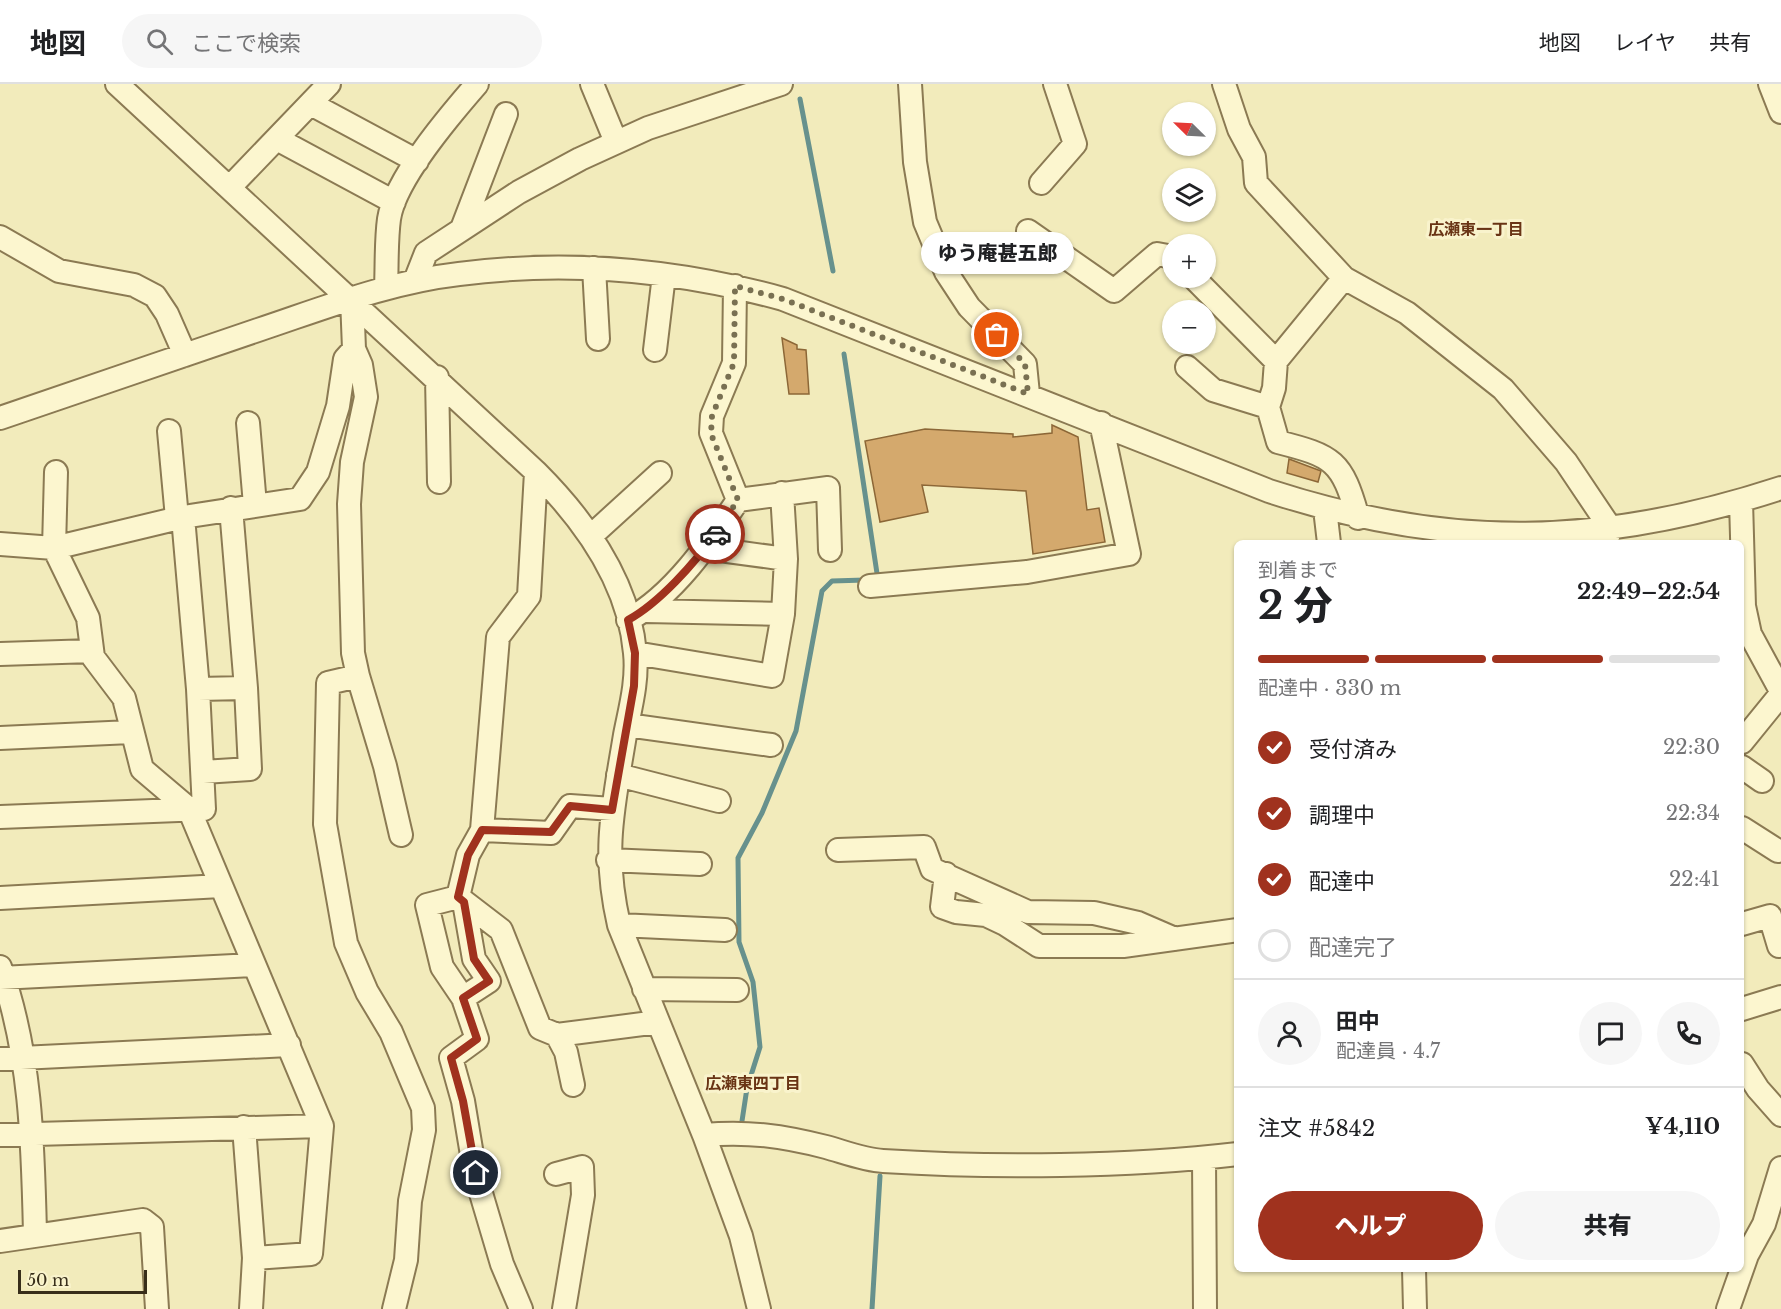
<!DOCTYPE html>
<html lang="ja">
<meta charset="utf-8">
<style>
body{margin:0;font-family:"Libre Baskerville","Noto Sans JP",serif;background:#f6f6f6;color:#202124;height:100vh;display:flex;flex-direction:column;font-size:22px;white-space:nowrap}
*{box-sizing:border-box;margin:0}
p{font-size:20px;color:#757577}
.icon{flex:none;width:33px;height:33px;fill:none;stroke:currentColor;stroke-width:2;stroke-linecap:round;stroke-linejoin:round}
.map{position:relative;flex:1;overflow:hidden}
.sheet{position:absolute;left:1234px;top:456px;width:510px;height:732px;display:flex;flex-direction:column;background:#fff;border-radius:9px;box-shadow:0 2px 4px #0004}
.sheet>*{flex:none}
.needle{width:39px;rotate:294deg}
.fabs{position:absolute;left:1162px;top:18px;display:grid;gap:12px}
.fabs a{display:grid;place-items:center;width:54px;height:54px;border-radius:50%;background:#fff;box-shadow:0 2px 4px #0004;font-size:30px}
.scale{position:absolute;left:18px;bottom:15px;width:129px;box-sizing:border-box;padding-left:6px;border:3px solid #382e1a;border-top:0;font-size:16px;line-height:21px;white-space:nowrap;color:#382e1a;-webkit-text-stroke:4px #f9f3cc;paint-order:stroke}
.pin{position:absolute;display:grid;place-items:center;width:51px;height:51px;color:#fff;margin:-26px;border:3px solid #fff;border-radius:50%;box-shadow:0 2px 6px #0007}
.courier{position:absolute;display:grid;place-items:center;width:60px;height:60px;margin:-30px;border:4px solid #a0321e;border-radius:50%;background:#fff;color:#222;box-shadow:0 2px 8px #0007}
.bubble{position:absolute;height:42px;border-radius:21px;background:#fff;box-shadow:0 2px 4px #0004;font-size:20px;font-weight:800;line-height:42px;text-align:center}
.summary em{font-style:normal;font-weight:800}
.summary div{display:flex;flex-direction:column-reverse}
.summary{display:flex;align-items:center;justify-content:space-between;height:102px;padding:0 24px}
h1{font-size:39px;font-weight:800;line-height:45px}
.bar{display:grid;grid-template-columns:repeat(4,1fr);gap:9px 6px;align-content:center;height:72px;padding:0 24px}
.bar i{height:8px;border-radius:4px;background:#e0e0e0}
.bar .current{background:#a0321e}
.bar p{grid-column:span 4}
.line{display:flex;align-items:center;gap:15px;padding:0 24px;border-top:2px solid #e0e0e0}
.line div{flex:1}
.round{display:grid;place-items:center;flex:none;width:63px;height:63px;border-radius:32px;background:#f6f6f6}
ol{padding:0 24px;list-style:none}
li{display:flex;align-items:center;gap:18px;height:66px}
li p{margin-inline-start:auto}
li .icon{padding:6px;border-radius:50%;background:#a0321e;color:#fff;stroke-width:4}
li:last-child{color:#757577}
li i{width:33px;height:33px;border:3px solid #e0e0e0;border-radius:50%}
.cta{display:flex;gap:12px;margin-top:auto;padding:12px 24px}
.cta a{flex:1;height:69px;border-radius:36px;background:#a0321e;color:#fff;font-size:24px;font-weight:800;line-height:69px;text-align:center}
.cta a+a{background:#f6f6f6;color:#202124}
header{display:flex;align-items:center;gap:36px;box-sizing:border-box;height:84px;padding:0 30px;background:#fff;border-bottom:2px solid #e0e0e0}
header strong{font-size:28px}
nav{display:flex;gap:33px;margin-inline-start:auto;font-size:21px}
.search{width:420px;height:54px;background:#f6f6f6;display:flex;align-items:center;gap:15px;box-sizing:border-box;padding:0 21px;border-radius:33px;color:#757577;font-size:22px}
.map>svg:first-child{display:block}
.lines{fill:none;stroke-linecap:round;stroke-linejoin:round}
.stream{stroke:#67918d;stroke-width:5}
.building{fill:#d4a96d;stroke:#8c6737;stroke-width:1.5}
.minor-casing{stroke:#8b7a53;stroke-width:26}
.minor{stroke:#fcf6cf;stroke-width:22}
.done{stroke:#797052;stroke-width:6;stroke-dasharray:0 10.8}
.route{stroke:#a0321e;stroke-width:8}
.labels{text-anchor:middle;stroke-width:6;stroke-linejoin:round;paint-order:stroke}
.neighbourhood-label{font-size:16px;font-weight:bold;fill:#693415;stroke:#f9f3cc}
</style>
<header>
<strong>地図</strong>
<div class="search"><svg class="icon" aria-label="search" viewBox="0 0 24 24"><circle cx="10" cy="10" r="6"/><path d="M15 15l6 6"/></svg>ここで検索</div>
<nav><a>地図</a><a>レイヤ</a><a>共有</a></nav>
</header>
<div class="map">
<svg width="1781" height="1225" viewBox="0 0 1781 1225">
<rect width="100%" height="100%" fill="#f2ebbb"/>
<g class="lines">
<path class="stream" d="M800,15L833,187
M844,270L878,496
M742,1037L747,1004L760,963L753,898L739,858L738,774L762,729L796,647L822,507L832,497L865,496
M872,1225L880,1092"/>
</g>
<path class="building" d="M782,254L797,261V265L806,266L809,310H789Z
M1052,341L1078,353L1087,426L1099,424L1105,458L1033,470L1026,407L922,401L928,428L880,438L865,357L925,345L1013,350V353L1052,349Z
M1289,375L1321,387L1318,398L1287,389Z"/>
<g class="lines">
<defs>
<path id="minor" d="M117,0L536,388C584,436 629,499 635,569C638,597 630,625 625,651C613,724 602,767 619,841L704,1051L741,1152L759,1225
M592,0L616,58
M910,0L915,78L925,138L946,188L969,223L1025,280L1028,310
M1224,0L1239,45L1254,73L1256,99L1344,194L1407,229L1503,305L1566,378L1611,445L1607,455
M1770,0L1781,28
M311,20L417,77
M277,55L394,118
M1041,99L1075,60L1055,0
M230,103L329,0
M463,142L506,30
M1028,147L1114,207L1157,170L1173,173
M0,153L59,187L134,201L155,212L167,230L185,271
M594,184L598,255
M1194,194L1276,277
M415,197L426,169L519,108L580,75L648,44L781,0
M386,204C387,181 386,157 389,135C395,95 450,31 477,0
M352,214L354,265L361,281L366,313L352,378L349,420L353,569L358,592L328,599L325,740L346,859L367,908L391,948L423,1024L424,1046L410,1117L406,1176L394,1225
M655,266L664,191
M1187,283L1213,306L1268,323L1274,304L1276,277L1344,194
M437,293L439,398
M1268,323L1278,358C1333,372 1342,376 1358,434
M0,334C86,305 172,275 258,246C324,224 389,198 459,190C567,176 678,186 783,215L1269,407C1450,466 1601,463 1781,404
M248,339L255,421
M169,347L177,434
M56,388L54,464L88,534L93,573L124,614L142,685L189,725L322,1042L311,1170L254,1174
M738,416L828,404L830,466
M1741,417L1744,522L1750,550L1781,607
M1325,425L1329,459
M591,452L660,389
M0,460L54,464L183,433L300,415L318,388L338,322L345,275L354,265
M705,464L786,475
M870,502L1027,488L1129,470L1101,339
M646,527L783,530
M628,536C673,512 710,458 738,416L711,349L712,332L734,279L735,202
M635,569L772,592L783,530L786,475L782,409
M0,570L92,567
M358,592L385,682L401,751
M198,605L246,604
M627,641L771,661
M0,654L131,648
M1742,658L1781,610
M1742,683L1762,697
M203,688L250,685L246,604L231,424
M618,691L719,717
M0,733L204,725L198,605L183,433
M1742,744L1778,767
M482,746L551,749L570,722L612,725
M838,766L924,763L932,785L1028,828L1094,829L1138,839L1175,855
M608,776L700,780
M946,790L942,823L956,828L986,831L1005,840L1039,862H1123L1238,846
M458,813L468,771L482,746L498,553L529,512L536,388
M0,814L221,802
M1742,840L1770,832L1779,862
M619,841L725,846
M0,883C31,969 33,1060 35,1150
M0,894L253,881
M644,905L737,906
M463,914L489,897L474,875L464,818
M1742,925L1781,913
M557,951L566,968L573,1001
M0,975L289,961
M1742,980L1758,1005L1781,1031
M244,1043L254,1174L251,1225
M0,1051L322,1042
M704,1051C748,1047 783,1052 826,1063C844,1068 864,1076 883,1077C995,1084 1126,1083 1238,1070
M1204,1074L1205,1225
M556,1090L582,1083L583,1111L564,1225
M0,1157L143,1136L152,1143L157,1225
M1414,1185L1415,1225
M521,1225L502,1180L475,1089L463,1017L451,974L477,955L463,914L442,883L427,821L458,813L501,846L540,944L557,951L658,938
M1728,1225L1747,1171L1764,1140L1781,1084"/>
</defs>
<use href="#minor" class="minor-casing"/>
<use href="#minor" class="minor"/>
</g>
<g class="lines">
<path class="done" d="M715,450L738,416L711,350L712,332L734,279L735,202L783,215L1028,310L1025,280L997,251"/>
<path class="route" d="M476,1089L463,1017L451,974L477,955L463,914L489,897L474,875L464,818L458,813L468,771L482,746L551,748L570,722L612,726L634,602L635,569L628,536C659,519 695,479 715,450"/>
</g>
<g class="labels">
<g class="neighbourhood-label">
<text x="1476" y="151">広瀬東一丁目</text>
<text x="753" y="1005">広瀬東四丁目</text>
</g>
</g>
</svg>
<div class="fabs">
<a><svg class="needle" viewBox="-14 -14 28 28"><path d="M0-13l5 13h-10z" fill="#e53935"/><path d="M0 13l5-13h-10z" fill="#757577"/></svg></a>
<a><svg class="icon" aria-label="layers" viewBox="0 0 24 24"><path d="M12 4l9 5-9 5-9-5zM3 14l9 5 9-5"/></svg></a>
<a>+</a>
<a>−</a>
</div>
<div class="scale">50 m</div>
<div class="pin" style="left:997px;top:251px;background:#ea580c"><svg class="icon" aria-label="bag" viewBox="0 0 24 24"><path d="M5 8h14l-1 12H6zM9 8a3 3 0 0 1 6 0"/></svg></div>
<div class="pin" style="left:476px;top:1089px;background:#1f2937"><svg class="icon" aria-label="home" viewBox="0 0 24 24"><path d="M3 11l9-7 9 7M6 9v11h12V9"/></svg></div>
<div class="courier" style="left:715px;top:450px"><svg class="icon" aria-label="car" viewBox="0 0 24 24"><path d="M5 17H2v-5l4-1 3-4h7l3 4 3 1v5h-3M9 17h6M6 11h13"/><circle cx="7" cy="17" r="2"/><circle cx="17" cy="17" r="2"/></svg></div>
<div class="bubble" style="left:921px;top:148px;width:153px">ゆう庵甚五郎</div>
<section class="sheet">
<div class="summary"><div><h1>2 分</h1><p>到着まで</p></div><em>22:49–22:54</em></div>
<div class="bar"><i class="current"></i><i class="current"></i><i class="current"></i><i></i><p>配達中 · 330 m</p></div>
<ol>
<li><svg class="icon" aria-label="check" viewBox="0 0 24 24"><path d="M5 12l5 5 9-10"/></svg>受付済み<p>22:30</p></li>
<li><svg class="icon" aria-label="check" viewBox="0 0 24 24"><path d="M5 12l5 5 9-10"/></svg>調理中<p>22:34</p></li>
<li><svg class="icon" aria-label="check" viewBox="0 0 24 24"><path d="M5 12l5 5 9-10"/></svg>配達中<p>22:41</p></li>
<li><i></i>配達完了</li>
</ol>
<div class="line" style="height:108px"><a class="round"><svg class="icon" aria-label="person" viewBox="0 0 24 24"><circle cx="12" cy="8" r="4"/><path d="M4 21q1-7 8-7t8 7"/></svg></a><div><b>田中</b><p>配達員 · 4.7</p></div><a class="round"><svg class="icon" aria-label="chat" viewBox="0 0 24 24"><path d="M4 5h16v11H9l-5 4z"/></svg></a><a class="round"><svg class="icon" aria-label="phone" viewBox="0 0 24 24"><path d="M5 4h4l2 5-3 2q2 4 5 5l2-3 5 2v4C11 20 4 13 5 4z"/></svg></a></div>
<div class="line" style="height:78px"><div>注文 #5842</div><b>¥4,110</b></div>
<div class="cta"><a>ヘルプ</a><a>共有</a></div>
</section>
</div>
